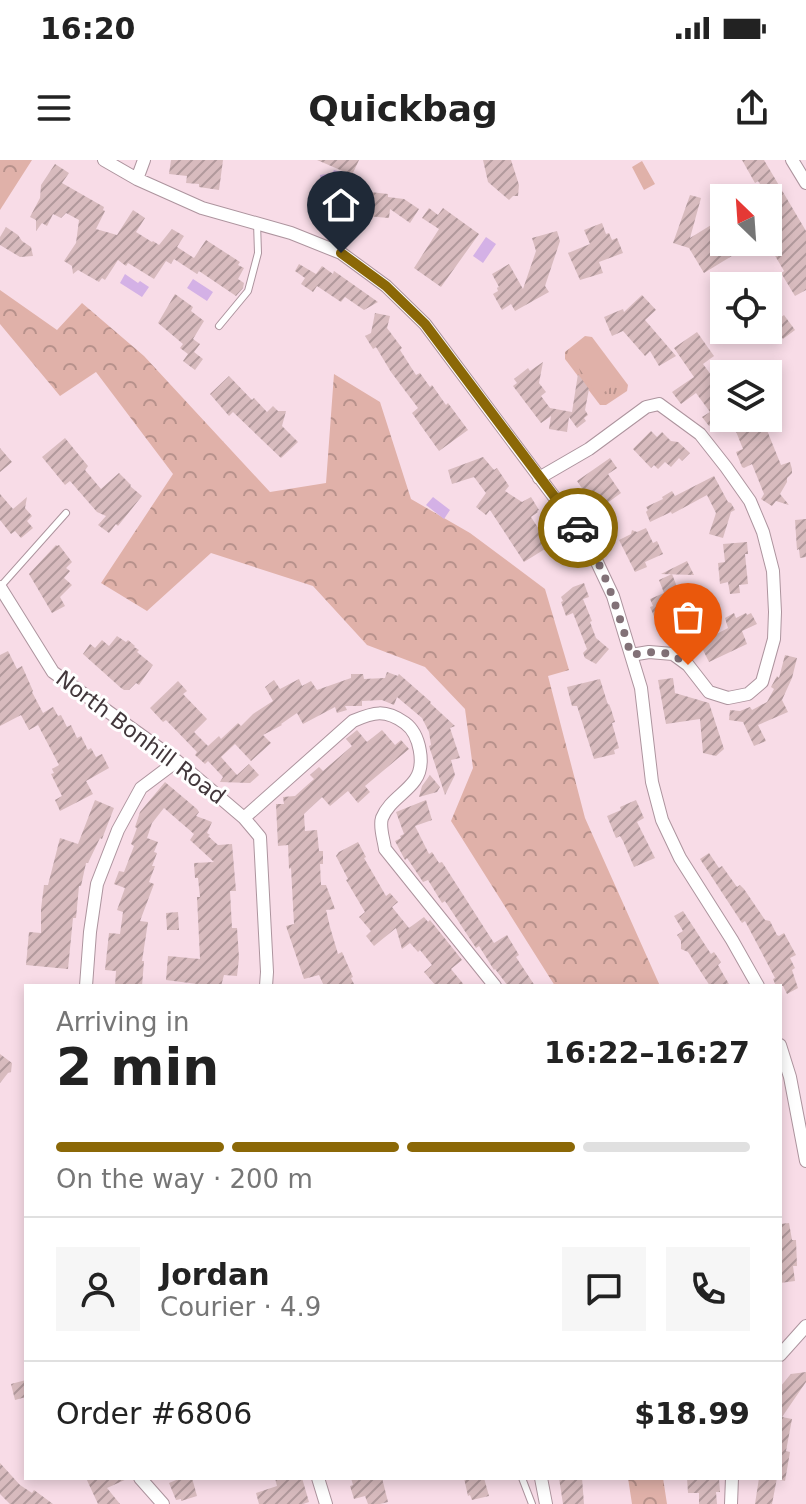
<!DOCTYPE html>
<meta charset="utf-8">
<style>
body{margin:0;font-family:"DejaVu Sans",sans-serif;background:#f6f6f6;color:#222;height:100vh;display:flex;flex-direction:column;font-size:30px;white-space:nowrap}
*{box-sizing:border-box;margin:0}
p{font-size:26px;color:#767676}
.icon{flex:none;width:44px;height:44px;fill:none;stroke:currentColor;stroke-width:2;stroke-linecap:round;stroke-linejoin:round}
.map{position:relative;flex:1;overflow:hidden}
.side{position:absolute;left:24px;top:824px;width:758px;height:496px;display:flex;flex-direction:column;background:#fff;border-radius:0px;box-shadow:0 4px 12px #0003}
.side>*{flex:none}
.needle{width:52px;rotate:335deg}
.tools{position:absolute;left:710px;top:24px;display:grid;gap:16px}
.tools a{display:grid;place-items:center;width:72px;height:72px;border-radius:0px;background:#fff;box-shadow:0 4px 12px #0003;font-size:40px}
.pin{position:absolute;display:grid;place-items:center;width:68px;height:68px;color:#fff;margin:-82px -34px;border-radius:50% 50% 50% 0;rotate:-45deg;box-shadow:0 0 8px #0007}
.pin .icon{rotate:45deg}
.courier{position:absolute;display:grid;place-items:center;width:80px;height:80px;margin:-40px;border:6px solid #8b6807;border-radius:50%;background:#fff;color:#222;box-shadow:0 2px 10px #0007}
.overview em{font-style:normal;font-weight:700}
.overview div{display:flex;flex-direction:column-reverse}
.overview{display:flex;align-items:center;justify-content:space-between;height:136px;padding:0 32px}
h1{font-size:52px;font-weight:700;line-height:60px}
.bar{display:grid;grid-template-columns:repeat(4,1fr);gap:12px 8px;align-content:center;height:96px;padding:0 32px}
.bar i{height:10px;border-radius:6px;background:#e0e0e0}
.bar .active{background:#8b6807}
.bar p{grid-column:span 4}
.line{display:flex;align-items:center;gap:20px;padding:0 32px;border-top:2px solid #e0e0e0}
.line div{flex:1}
.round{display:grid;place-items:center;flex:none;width:84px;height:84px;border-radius:0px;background:#f6f6f6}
.status{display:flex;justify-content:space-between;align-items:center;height:56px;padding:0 40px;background:#fff;direction:ltr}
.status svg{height:22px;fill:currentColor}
header{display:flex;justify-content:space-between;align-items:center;height:104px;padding:0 32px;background:#fff;font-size:36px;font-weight:700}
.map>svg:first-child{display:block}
.grass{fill:url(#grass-tufts)}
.forest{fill:url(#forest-crowns)}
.garden{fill:#e0b1a9}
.water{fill:#d4b1e6}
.building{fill:url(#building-hatch)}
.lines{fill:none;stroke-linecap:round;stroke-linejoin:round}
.service-casing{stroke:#ad949e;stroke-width:8}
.minor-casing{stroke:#ad949e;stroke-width:14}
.service{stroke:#fff;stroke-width:6}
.minor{stroke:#fff;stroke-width:12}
.done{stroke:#827177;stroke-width:8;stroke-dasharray:0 14.4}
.route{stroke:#8b6807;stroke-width:10}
.labels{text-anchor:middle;stroke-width:6;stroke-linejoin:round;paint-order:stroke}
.street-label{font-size:22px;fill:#42373b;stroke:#fff}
</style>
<div class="status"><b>16:20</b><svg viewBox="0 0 49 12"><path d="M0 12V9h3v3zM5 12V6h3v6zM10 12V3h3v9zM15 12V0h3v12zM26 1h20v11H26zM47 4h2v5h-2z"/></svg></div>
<header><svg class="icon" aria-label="menu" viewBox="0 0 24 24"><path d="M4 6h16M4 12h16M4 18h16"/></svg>Quickbag<svg class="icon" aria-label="share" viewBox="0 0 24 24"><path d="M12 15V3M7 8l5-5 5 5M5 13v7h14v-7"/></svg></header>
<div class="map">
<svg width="806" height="1344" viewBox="0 0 806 1344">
<defs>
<pattern id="grass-tufts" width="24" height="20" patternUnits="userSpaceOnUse" patternTransform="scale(2)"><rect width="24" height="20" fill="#e0b1a9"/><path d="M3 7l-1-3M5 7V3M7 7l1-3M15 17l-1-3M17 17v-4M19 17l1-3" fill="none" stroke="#b7918b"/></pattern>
<pattern id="forest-crowns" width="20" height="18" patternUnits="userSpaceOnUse" patternTransform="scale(2)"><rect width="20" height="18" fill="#e0b1a9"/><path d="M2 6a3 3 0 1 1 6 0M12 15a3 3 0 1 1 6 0" fill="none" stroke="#b7918b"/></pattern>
<pattern id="building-hatch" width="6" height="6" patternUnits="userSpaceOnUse" patternTransform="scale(2)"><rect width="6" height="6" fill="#d8bbbe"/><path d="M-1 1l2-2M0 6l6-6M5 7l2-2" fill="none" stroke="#b1999c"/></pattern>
</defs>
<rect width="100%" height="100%" fill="#f8dce7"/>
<path class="grass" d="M585,176L592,177L628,225L627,231L606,245H600L565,199V192Z"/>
<path class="forest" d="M0,0H32L0,50Z
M0,130L57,170L82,143L144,196L270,332L326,323L334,214L380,242L411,339L470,373L545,429L569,510L548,516L585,658L660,826H555L451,661L473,608L465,549L425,507L367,485L313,426L211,393L147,451L101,423L173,314L96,212L60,236L0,164Z
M628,1318H663L667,1344H632Z"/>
<path class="garden" d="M642,1L655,24L644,30L632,7Z
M590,187L617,223L599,236L573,200Z"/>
<path class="water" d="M334,10L345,13V19L334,25L321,23L320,15L332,13Z
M486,77L496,84L483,103L473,96Z
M125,114L138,123L140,121L149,127L142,137L120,123Z
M193,119L213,132L207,141L187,128Z
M433,337L450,350L444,359L426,345Z"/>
<path class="building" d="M171,0H223L219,30L199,27V24L186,23L187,16L169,14Z
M317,0H359L352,15Z
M483,0H511L519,25L518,36H513L509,40L488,22Z
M742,0H764L806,71V130L795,136L781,113L784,111L767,82L772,79L768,72V53L776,49L758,21L755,23Z
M55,4L69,13L62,23L104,47L103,50L105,51L96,69L117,75L133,50L145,58L136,72L152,82L153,81L159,85L172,69L184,76L177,87L194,98L206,80L240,102L238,105L244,108L238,119L244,123L243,128L236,136L199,111L197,114L174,99L171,104L166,101L154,119L128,103L126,106L118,100L105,120L102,118L99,122L78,110L73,114L72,106L64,101L76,83L79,60L66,53L61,58L53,54L47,66L42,63L36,71V60L30,57L40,38L41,25Z
M355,22L370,32L388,34V37L404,39L419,49L410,63L390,49L389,58L366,56L343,40Z
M690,35L701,38L690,78L716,62L724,75V82H728L735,94L704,113L689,88L673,83Z
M429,48L438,55L443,48L479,74L441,127L414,108L439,69L422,58Z
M602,63L606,74L609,73L612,80L617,78L623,93L599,102L603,113L580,120L568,93L590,84L584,70Z
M6,67L18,75L22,81L31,87L33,96L20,97L0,85V77Z
M557,71L560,81L545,126L549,132L515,151L511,144L502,150L493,134L498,131L497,128L499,127L492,114L509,104L523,129L536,91L532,78Z
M299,104L316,114L322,106L333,114L334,111L378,142L364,150L345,137L341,142L317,126L313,132L301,124L305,118L295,111Z
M175,134L193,147L191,151L204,161L193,179L200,184L194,192L203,199L195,210L183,201L188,194L180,188L183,184L158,163Z
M642,135L656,150L645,160L676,196L659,206L650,191L645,196L623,171L612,176L604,157L623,149L624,152Z
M375,153L390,156L387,168L402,188L400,190L416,215L420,213L430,227L432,225L446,245L448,243L468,270L439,291L412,253L418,248L391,212L376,187L373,189L365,176L371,173Z
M784,155L795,170L783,179L772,164Z
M697,172L714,196L703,204L720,227L717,229L724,239V255L709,266L702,257L710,252L696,233L681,244L672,232L694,217L674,188Z
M543,202L539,223L546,232L541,236L550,248L572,252L578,214L589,229L585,250L588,255L584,258L586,261L577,268L569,257L567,272L549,269L551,256L541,263L513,226L517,223L514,219L528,208L530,211Z
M229,216L252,240L254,238L267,252L273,246L278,251H286L282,266L298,282L281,298L233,252L229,256L210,234Z
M757,258H762L781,305L790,302L792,309V313L787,318V322L780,334L789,345L776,341L772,346L761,339L764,334L752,304L744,308L742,307L736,292L743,289L733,264Z
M651,271L657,277L662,272L671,281L678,282L690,293L682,301L679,298L671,307L665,302L658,309L654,305L651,308L633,289Z
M65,278L88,306L85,310L101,329L119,313L131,325L130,326L142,336L118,366L116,364L109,373L98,365L106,356L97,352L70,321L65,325L42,297Z
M0,288L12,302L0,312Z
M483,297L494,310L497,308L509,326L505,331L522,342L531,337L539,350L537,351L538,352L531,357L544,377L547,375L553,384L524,402L490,350L486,355L476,347L486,333L474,317L452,324L448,310Z
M610,298L617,308L608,314L621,333L606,344L609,349L600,355L577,321Z
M714,316L728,342L731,343L735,350L731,352L723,378L709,374L716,353L707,335L672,354L671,352L650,362L646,352L648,350L646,347L648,346L663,339L662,337L672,331L675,336Z
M0,334L13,349L27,337L25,348L32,356L27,361L33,368L21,378L15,371L11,374L0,360Z
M806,359V397L800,398L799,389L797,390L795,360Z
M646,368L653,383L657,381L663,394L645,402L647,407L635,412L619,380L631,374L632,370L637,372Z
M747,382L748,394H745L748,424L739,425L740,433L730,434L728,422L720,424L718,403L725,402L723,384Z
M56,385L57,386L59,385L72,402L66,408L70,411L64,418L72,425L60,437L65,446L52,453L29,414Z
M687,401L694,415L661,414Z
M672,414L679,432L670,435L697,451L682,474L673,469L672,471L656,461L650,447L653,446L650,439L664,433L659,420Z
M584,423L589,437L583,439L592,461L590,462L596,478L609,489L596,504L585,498L583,493L587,489L573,453L566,456L561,442L563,441L561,437L573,427Z
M734,453L736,458L746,453L747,455L751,453L757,464L742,471L747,484L709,502L702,488L709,483L707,479L728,468L725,458Z
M117,476L126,482L128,480L135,486L134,487L139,490L137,492L153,505L139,525L136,523L129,530H124L121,528L83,494L90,484L95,488L102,480L109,486Z
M8,491L17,509L22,506L33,531L32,532L43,553L53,547L58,556L61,555L67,567L71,565L77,578L81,576L88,590L91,588L96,597L102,594L109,608L86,621L93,634L60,651L55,640L62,636L51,614L54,613L52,609L59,605L38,565L29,570L21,555L0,566V495Z
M785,495L797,498L792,518L782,540L788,552L758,565L766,581L754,586L743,562L729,560L730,550L740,551L750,547L752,550L767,542L774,529L771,527L777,516L779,518Z
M387,512L398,516L399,514L431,542L430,543L455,566L450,568L460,598L451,600L455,615L445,635L429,586L431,585L429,572L422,558L397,537L394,545L382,540L362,541V546H345L347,550L337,553L335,547L303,564L297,553L281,564L282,565L263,575L271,583L251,601L235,584L221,597L237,615L249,604L259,615L250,623L220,622L223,617L208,601L205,604L195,595L197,592L166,560L163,562L150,548L178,521L187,531L183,534L207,559L194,572L208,586L219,576L221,579L238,563L241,566L253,554L273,541L265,527L274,520L280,529L299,519L302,526L311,521L317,530L351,518V514H363L364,519L385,518Z
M673,518L675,533L709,543L724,589L716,596L703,593L700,559L666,564L658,520Z
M600,519L608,545L609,544L611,549L615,562L612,563L619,588L614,590L615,594L594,599L577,546H572L567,527Z
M357,570L367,582L382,570L395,585L401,580L409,589L365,626L370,632L358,643L348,631L330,646L322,637L304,654L305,671L317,670L319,691H323V704H320L321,725H326L335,749L326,750L330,767L338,794L342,792L353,817L351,818L355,826H324L319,815L304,819L286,766L294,764L291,708L289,709L288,685L278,686L276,644H284L283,637L295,636L314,619L310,615L319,607L323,611L352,586L346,579Z
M430,615L440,627L437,632L419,637L422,626Z
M165,622L197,649L199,652L196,656L212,662L207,673L210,675L208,676L218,685L232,684L236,731H230L232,768H237L239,798L237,816L224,815L221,826H197V824L166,820L168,796L200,799L197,737H200L198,718H195L194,703L214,702L190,680L194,674L164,648L152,663L147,678L158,682L154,692L157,693L152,706H155L149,722L154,724L140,761L148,762L142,801H144L142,826H115L116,811L105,810L109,773L120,774L123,752L117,750L125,728L114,724L119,711L124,712L134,686L131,684L137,668L135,667L140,652Z
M95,640L114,648L102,679L100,678L88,703H86L81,726H79L76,758H73L68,809L26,805L29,772L41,773V749L44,725H48L60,678L78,684Z
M426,640L432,660L415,666L429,694L432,692L439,703L442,702L494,783L507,775L519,795L516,797L535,826H508L495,809L494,810L479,786L476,788L445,741L442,743L428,720L423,722L407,698L405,700L395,681L401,678L400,676L404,674L396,652Z
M636,640L644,658L637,662L655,698L634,707L623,681L620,676L616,678L607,656L621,650L620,647Z
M358,682L366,697L364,698L386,736L390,733L398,742L392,747L409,768L424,757L428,762L430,760L455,791L462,800L451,809L465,826H436L424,812L432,805L420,790L418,792L410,783L402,789L396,768L374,786L366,776L371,771L359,757L365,752L346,720L348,719L336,696L339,692Z
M709,693L719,708L722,706L737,727L740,725L744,729L765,760L770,761L777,775L779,776L784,773L796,795L790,798L795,808L792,810L798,828L787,834L783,826H776L773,819L775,818L745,761L742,763L700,699Z
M683,751L711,794L714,792L721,802L718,805L730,826H710L688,792L681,789V781L677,775L683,771L674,756Z
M178,752L179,770H167L166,753Z
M0,894L12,903L11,912L8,913L0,923Z
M789,1063L792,1080H796L797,1106H793L795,1121L780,1123V1064Z
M806,1212V1222L782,1257L792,1259L786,1291L790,1292L785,1321L780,1320V1227L791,1214Z
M26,1220V1237L15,1240L11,1224Z
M0,1303L20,1325L32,1333L34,1330L53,1344H10L0,1334Z
M86,1318H129L107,1328L120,1344H98Z
M181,1318H192L197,1336L181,1341V1339L176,1340L169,1323Z
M275,1318H302L309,1342L303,1344H259L256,1333L277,1326Z
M351,1318H382L388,1342L380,1344H368L365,1336L354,1339L350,1326L353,1325Z
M464,1318H484L489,1336L472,1340L470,1335L468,1336Z
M559,1318H582L584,1344H563Z
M687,1318H719L720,1332H716L717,1344H699V1333H688Z
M759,1318H777L772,1344H755Z"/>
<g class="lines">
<defs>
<path id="service" d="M219,166L248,131L258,93L257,63
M0,427L66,353
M522,1318L532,1344"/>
<path id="minor" d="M104,0L137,19L202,48L291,73L341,93L386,126L425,164L587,381L613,436L641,528L652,622L662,660L680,698L732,780L758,826
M792,0L806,23
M137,19L144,0
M539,318L589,289L646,247L659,244L700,274L726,307L750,341L763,372L773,411L775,452L774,479L762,522L748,534L728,538L709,532L688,505L673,494L649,492L631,495
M0,427L53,512L177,601L244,658L260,677L267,812L266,826
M244,658L353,561C374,552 385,549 405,563C420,574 426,605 415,620C405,634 389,641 382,658C379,667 384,680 385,689L495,826
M86,826L90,772L97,724L118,670L141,628L177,601
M780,885L790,917L806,1001
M780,1195L806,1166
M140,1318L163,1344
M318,1318L326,1344
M541,1318L546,1344
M731,1344L732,1318"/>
</defs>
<use href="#service" class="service-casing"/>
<use href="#minor" class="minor-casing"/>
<use href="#service" class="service"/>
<use href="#minor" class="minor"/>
</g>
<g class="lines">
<path class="done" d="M578,368C605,406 618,452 631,495C657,491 667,489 688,505"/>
<path class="route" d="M341,93L386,126L425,164L578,368"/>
</g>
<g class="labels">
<g class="street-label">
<text transform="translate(141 577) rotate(37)" y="8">North Bonhill Road</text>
</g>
</g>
</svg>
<div class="tools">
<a><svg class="needle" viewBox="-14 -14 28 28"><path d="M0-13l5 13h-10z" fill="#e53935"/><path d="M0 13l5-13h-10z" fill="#767676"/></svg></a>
<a><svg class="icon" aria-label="locate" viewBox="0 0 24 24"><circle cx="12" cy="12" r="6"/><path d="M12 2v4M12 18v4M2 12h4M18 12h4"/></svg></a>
<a><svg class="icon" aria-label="layers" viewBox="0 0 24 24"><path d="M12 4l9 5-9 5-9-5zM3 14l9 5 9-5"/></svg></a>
</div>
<div class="pin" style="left:688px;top:505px;background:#ea580c"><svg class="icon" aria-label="bag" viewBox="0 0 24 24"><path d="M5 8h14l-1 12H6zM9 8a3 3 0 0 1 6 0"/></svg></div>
<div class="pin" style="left:341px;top:93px;background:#1f2937"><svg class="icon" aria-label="home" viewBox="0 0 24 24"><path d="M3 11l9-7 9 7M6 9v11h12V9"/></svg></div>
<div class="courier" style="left:578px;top:368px"><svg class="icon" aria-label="car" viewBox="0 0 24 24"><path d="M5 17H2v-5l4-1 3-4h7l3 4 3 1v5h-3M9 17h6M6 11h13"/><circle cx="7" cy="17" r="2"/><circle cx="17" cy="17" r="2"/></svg></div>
<section class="side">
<div class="overview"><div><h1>2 min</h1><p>Arriving in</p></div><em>16:22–16:27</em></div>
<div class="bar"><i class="active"></i><i class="active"></i><i class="active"></i><i></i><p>On the way · 200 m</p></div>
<div class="line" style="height:144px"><a class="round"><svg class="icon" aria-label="person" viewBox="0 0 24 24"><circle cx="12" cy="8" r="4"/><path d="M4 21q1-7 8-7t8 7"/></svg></a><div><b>Jordan</b><p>Courier · 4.9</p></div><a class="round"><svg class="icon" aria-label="chat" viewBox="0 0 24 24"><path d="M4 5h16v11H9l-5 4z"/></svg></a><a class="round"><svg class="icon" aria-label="phone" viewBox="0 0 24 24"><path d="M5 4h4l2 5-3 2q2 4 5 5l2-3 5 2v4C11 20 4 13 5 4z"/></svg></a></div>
<div class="line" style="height:104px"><div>Order #6806</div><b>$18.99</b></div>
</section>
</div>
